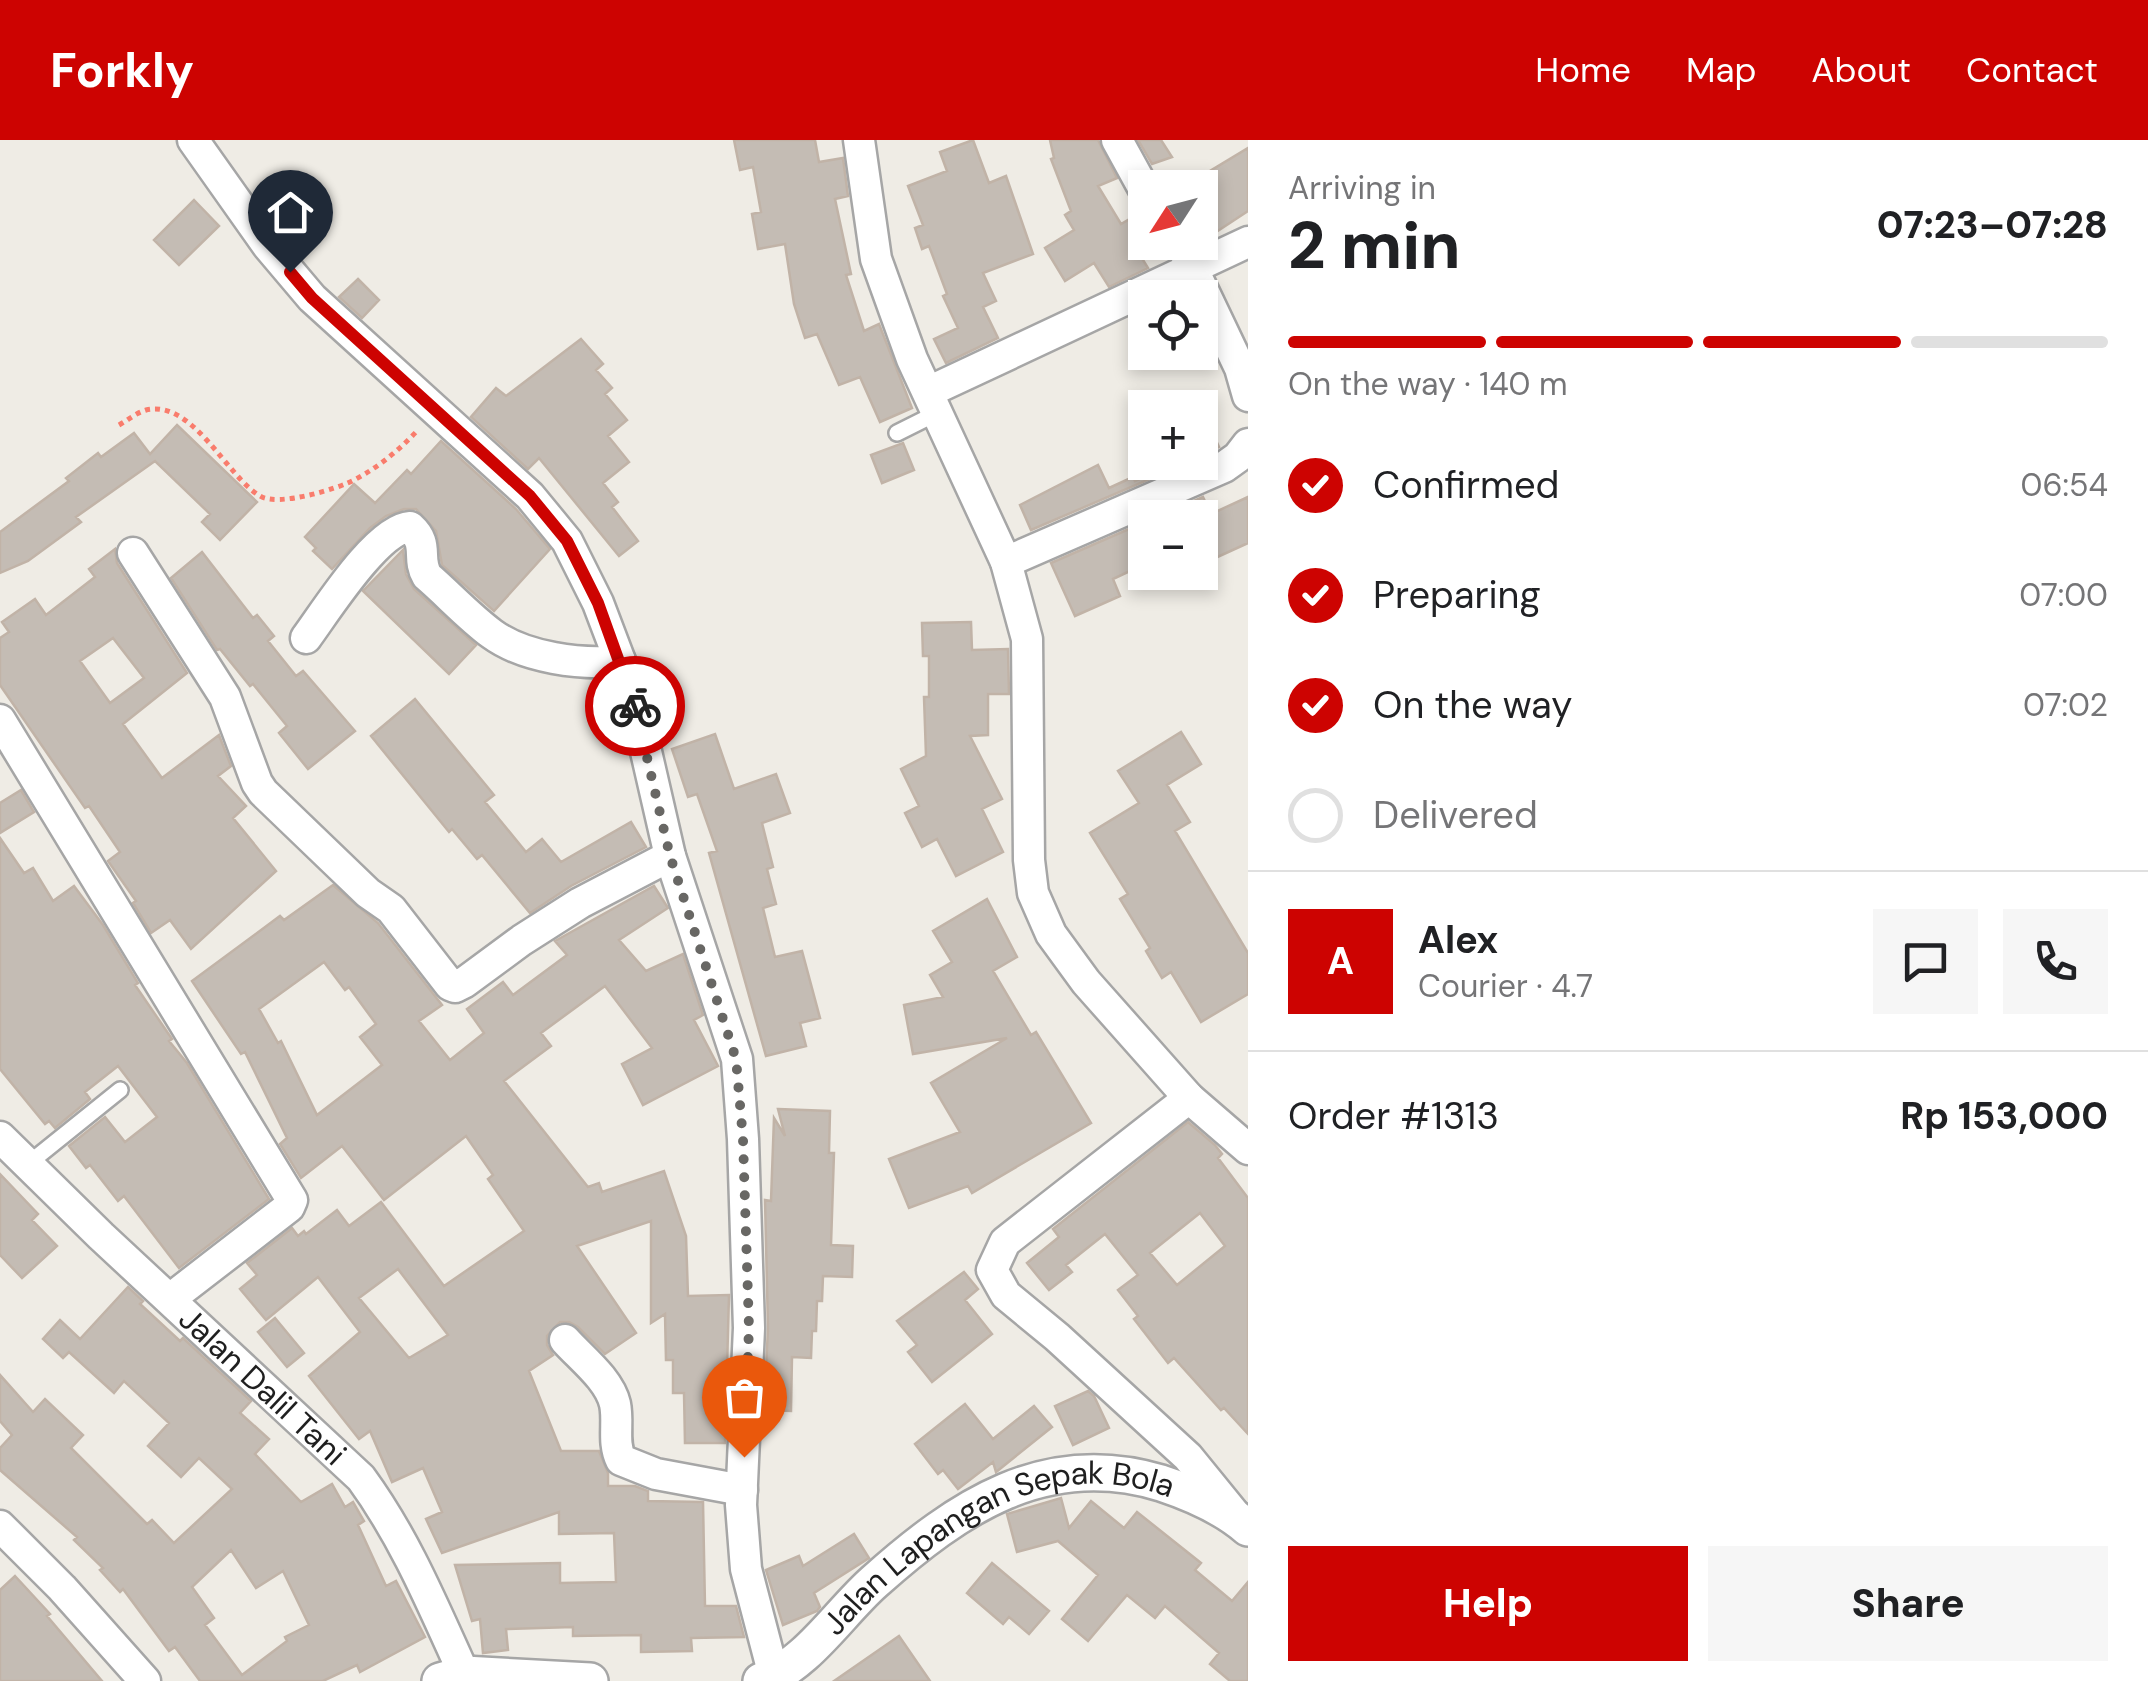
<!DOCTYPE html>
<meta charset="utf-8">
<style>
body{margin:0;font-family:"DM Sans",sans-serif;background:#f6f6f6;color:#202124;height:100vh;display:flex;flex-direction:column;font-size:38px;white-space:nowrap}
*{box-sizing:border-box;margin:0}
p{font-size:32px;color:#757577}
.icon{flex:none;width:55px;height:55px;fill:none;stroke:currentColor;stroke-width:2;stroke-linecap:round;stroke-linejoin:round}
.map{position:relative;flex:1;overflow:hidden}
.sheet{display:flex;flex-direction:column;background:#fff;width:900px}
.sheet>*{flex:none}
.needle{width:65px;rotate:234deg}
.controls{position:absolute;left:1128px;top:30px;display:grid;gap:20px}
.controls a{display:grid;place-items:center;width:90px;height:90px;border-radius:0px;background:#fff;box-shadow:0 5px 15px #0003;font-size:50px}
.pin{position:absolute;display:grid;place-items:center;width:85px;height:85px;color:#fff;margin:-102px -42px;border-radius:50% 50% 50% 0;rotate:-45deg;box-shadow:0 0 10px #0007}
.pin .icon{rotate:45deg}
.courier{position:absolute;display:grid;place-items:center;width:100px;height:100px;margin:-50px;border:8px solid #cd0301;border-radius:50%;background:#fff;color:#222;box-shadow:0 2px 12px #0007}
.headline em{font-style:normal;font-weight:800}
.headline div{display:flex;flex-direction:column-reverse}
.headline{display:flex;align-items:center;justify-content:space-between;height:170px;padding:0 40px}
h1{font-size:65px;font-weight:800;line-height:75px}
.bar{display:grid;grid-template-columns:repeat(4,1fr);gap:15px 10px;align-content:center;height:120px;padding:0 40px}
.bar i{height:12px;border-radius:8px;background:#e0e0e0}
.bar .current{background:#cd0301}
.bar p{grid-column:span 4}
.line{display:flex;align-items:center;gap:25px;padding:0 40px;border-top:2px solid #e0e0e0}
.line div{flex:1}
.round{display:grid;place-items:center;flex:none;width:105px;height:105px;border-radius:0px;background:#f6f6f6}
ol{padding:0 40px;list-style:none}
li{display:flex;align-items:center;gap:30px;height:110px}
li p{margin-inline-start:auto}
li .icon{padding:10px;border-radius:50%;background:#cd0301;color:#fff;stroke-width:4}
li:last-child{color:#757577}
li i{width:55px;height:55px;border:5px solid #e0e0e0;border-radius:50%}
.primary-button{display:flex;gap:20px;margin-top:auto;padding:20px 40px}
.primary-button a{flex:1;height:115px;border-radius:0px;background:#cd0301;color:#fff;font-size:40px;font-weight:800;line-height:115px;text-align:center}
.primary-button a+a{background:#f6f6f6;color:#202124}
header{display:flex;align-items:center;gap:60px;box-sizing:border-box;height:140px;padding:0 50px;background:#cd0301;color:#fff}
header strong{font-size:48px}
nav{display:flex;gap:55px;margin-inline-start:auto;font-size:35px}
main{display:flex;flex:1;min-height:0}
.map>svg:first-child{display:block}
.building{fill:#c4bcb4;stroke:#c1b3a7;stroke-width:2.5;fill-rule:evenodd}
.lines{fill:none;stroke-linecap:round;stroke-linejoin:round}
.service-casing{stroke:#a6a6a6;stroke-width:20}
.minor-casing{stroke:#a6a6a6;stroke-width:35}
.tertiary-casing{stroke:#a6a6a6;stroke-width:40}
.path{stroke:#f97c6c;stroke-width:5;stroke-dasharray:5 5;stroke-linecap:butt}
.service{stroke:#fff;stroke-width:15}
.minor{stroke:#fff;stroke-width:30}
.tertiary{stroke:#fff;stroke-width:35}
.done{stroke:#686764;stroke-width:10;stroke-dasharray:0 18}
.route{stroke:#cd0301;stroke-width:12}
.labels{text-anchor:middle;stroke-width:8;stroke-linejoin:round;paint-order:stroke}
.street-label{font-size:32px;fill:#1f1f1f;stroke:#fff}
</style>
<header>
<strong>Forkly</strong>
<nav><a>Home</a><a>Map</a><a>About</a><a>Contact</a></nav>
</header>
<main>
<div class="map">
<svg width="1248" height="1541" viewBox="0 0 1248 1541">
<rect width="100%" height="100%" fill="#efece5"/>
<path class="building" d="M734,0H815L819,22L843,18L848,56L835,59L851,134L846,135L864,191L879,184L912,268L880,282L860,237L839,245L817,194L805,198L794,164L785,104L758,109L752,74L761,72L753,27L740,30Z
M973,0L989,43L1006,36L1033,114L983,133L996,161L983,167L998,198L946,223L934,199L958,188L943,156L947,154L929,106L922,109L915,88L923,85L908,46L947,31L940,12Z
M1050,0H1098L1117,38L1098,46L1121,84L1145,70V102L1135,107L1148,128L1109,147L1094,123L1065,141L1045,108L1074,90L1065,75L1071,71L1051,19L1054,18Z
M1138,0H1161L1172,17L1152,24Z
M1248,8V71L1201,102L1200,37Z
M194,60L219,86L179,125L154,100Z
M358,139L379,160L362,178L339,157Z
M581,199L603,224L596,230L612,248L605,254L627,280L608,296L629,322L603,343L618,362L612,367L638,401L619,416L539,318L528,329L471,277L496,248L506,256Z
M1200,265L1219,307L1200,317Z
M177,285L257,362L220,400L202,382L210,374L155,321L76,377L81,382L28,421L0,433V392L69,341L66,338L98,313L101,317L134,293L150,314Z
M441,301L516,369L550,409L494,471L442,425L436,391L416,369H404L386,376L370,388L332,429L313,411L316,408L305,397L354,344L375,363L407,330L411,334Z
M903,303L914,330L882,343L871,315Z
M1176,322L1187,323L1031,390L1020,365L1098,325L1109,348L1133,337L1135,341Z
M1203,357L1211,374L1248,357V403L1200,425V379L1204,378H1155Z
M1145,382V424L1113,439L1120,456L1075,476L1051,423Z
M115,409L117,423L187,533L123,584L162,638L219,595L231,626L218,636L246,666L233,678L276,731L191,809L170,780L151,793L133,763L136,761L108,721L120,712L89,666L85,668L0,545V498L9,492L2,482L35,459L46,475L95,437L89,429ZM113,498L144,538L110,563L80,521Z
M403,410L406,434L414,449L476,505L449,534L363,451Z
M202,412L253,478L257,475L274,496L268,501L296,536L303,531L355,591L308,629L279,593L287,586L253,544L250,546L220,509L217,510L171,438Z
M971,482L972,510L1008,509L1009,554H988V595L970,596L1002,659L982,669L1003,712L956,736L937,699L922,707L905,673L919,666L901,629L926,616L924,557H929V516H923L922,483Z
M415,559L494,655L485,662L526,712L542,699L561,722L631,682L646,707L571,746L530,773L482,715L477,719L452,689L449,692L371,596Z
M1181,592L1201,624L1167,645L1190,682L1175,691L1248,813V854L1201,882L1171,832L1162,838L1146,811L1150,808L1120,759L1128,754L1090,693L1139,663L1118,631Z
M715,594L734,649L776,634L790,673L762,683L773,727L767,729L776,764L763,768L775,817L802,811L820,878L800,883L806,906L766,916L709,713L717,711L697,654L688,657L672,609Z
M21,650L34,672L0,693V663Z
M0,698L24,733L33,728L53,761L74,746L103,785L138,843L135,845L172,899L169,901L187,923L269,1059L179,1128L124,1056L118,1061L90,1025L86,1028L69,1006L105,977L125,1002L157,977L118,926L85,952L90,959L55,988L49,981L45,984L0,929Z
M333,745L378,783L442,865L419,881L450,920L484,893L467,869L503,842L513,855L567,815L555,801L654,746L668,768L619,800L646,831L683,814L703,875L694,880L718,926L643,965L622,924L652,908L605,846L541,893L551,906L504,941L588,1047L599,1043L602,1052L664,1031L686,1096L688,1156L729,1155L725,1303H685L684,1253H673V1220H666L665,1174L651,1183V1081L577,1106L636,1193L605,1214L578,1187L569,1182H560L547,1196V1205L553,1215L529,1231L561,1311H599L608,1333V1346H635L648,1351V1361L703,1362L705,1466H736L744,1497L691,1498L692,1511L641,1512V1495L573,1496V1487L506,1489L508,1510L483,1513L480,1479L472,1481L455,1425L560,1423V1443L616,1442L614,1393L559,1394V1372L442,1413L426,1379L442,1372L423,1328L392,1342L370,1291L359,1299L309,1236L360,1192L318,1137L266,1180L240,1149L257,1135L247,1123L292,1088L298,1096L304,1091L306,1094L337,1070L349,1086L381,1062L444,1146L524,1091L488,1039L493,1035L466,996L384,1060L342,1006L301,1038L280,1004L287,998L245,912L241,914L192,841L280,776L284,780ZM324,822L345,850L349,847L376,884L360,897L382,925L317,975L281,901L278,903L259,869ZM398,1129L448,1195L409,1218L359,1158Z
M987,759L1017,817L993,831L1031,895L1036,892L1091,983L972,1053L968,1046L909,1068L889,1019L960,992L931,943L1007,898L913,914L904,865L943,857L930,835L952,822L933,791Z
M778,969L830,971L829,1013H834L831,1105L853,1106L852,1137L823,1136L822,1161H817L816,1191H812L811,1218L792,1217L791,1271L764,1270L768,1188L765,1060L771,1061L774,978L785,996Z
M1188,982L1215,1005L1222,1014L1218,1018L1248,1058V1294L1224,1268L1221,1270L1174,1218L1168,1223L1134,1179L1138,1176L1118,1150L1138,1135L1105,1094L1066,1125L1072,1132L1049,1150L1027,1123L1059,1097L1053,1089ZM1200,1073L1225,1106L1177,1145L1150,1113Z
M0,1034L38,1074L32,1080L57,1106L22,1138L0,1115Z
M964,1132L978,1149L965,1160L992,1194L932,1242L908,1212L917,1205L897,1181Z
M128,1147L143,1161L140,1164L180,1201L183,1198L251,1261L240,1273L269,1299L255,1314L301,1362L332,1344L345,1367L353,1362L364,1381L358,1385L386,1446L396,1441L425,1497L360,1532L357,1525L323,1541H200L175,1507L169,1511L123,1449L120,1452L100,1430L103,1428L74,1400L77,1397L0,1330V1308L12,1295L0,1281V1235L33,1272L45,1259L83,1295L71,1308L147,1384L152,1380L174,1403L232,1349L199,1318L181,1337L148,1306L169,1283L124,1241L114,1253L69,1212L63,1218L43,1199L60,1180L80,1199ZM231,1410L256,1448L283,1431L309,1485L285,1497L287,1501L242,1535L205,1485L214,1478L192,1447Z
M275,1178L304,1213L287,1227L258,1192Z
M1088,1251L1094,1256L1109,1288L1073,1305L1055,1266Z
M965,1264L993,1299L1034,1266L1052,1287L996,1332L993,1322L958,1349L943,1330L938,1334L915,1304Z
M1061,1358L1069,1388L1091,1361L1124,1388L1137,1372L1201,1423L1195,1430L1232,1461L1248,1442V1541H1230L1210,1524L1219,1513L1165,1466L1155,1478L1127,1455L1088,1501L1062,1479L1098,1435L1058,1401L1017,1412L1007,1374Z
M854,1394L869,1418L814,1453L820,1467L817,1471L783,1485L766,1430L799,1416L803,1426Z
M992,1423L1049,1471L1029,1494L1009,1477L1003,1484L967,1453Z
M15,1436L50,1474L47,1476L102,1541H0V1450Z
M899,1496L930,1541H834Z"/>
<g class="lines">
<defs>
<path id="service" d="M897,293L937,273
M28,1024L120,950"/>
<g id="minor">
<path d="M193,0L268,106L312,158L530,356L567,401L598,463L620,521L639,581L670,716L737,919L743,999L749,1188L741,1365L746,1429L774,1536"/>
<path d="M859,0L876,119L912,219L1006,422L1027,499L1029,720L1033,753L1051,794L1086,842L1189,958L1248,1009"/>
<path d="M1117,0L1145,51"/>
<path d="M1180,102L1240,228L1248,256"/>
<path d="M928,252L1248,102"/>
<path d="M133,413L225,557L257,643L263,652L368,753L391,769L450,845L455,847L465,842L522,800L580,763L670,716"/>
<path d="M1006,422L1224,327L1238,317L1248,304"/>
<path d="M306,498C326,471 377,389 410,387C430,405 416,417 427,436C449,455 469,477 492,494C525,518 581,525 620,521"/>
<path d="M0,580L292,1060L289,1067L170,1159"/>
<path d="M1189,958L1005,1102L992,1130L1006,1155L1057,1197L1188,1317L1236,1376"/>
<path id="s1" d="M0,997L101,1096L361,1338C405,1398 433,1466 464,1534"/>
<path d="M565,1200C581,1218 609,1239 615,1264C619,1283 612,1302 621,1320L656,1334L742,1350"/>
<path d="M0,1386L62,1448L145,1541"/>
</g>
<g id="tertiary">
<path d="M440,1541L464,1534L590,1541"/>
<path id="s2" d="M761,1541C807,1525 839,1473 874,1442C958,1367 1045,1308 1161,1343C1191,1353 1224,1367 1248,1388"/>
</g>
</defs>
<use href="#service" class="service-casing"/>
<use href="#minor" class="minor-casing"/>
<use href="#tertiary" class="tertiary-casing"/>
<path class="path" d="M119,285C128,280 136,273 146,270C193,259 227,337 260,356C278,367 338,349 356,339C380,326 399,310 417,291"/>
<use href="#service" class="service"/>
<use href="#minor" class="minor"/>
<use href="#tertiary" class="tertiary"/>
</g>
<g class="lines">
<path class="done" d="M635,566L670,716L736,919L743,999L749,1188L744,1317"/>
<path class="route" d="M290,132L312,158L530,356L567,401L598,463L635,566"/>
</g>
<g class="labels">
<g class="street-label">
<text dy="11" stroke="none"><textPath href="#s1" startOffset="362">Jalan Dalil Tani</textPath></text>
<text dy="11" stroke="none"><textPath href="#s2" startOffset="285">Jalan Lapangan Sepak Bola</textPath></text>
</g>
</g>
</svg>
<div class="controls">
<a><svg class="needle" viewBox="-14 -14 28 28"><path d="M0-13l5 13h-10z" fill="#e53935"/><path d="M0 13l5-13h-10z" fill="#757577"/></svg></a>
<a><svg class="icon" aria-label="locate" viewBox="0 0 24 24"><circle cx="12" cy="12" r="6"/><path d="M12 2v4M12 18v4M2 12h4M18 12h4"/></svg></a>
<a>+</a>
<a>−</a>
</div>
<div class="pin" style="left:744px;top:1317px;background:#ea580c"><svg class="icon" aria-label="bag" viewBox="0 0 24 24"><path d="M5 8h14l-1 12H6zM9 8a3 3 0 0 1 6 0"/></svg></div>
<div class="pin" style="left:290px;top:132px;background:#1f2937"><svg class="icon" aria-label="home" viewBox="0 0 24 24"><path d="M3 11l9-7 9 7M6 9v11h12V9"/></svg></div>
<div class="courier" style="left:635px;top:566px"><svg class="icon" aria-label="bike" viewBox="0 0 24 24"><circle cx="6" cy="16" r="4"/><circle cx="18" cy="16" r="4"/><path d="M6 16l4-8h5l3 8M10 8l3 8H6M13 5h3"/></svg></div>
</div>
<section class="sheet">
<div class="headline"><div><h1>2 min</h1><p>Arriving in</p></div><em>07:23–07:28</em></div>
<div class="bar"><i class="current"></i><i class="current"></i><i class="current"></i><i></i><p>On the way · 140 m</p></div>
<ol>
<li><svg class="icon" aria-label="check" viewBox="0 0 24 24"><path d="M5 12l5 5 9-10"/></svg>Confirmed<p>06:54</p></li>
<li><svg class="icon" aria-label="check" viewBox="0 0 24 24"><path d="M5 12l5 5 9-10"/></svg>Preparing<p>07:00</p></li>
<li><svg class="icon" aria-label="check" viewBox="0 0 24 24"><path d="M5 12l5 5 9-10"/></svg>On the way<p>07:02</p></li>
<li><i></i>Delivered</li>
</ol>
<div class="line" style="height:180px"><b class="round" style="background:#cd0301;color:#fff">A</b><div><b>Alex</b><p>Courier · 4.7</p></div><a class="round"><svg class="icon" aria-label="chat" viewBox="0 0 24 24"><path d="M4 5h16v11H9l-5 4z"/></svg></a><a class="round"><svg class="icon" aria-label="phone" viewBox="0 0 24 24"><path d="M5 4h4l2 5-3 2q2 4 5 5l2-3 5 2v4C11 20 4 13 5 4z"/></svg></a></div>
<div class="line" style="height:130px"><div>Order #1313</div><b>Rp 153,000</b></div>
<div class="primary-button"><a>Help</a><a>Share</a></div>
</section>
</main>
